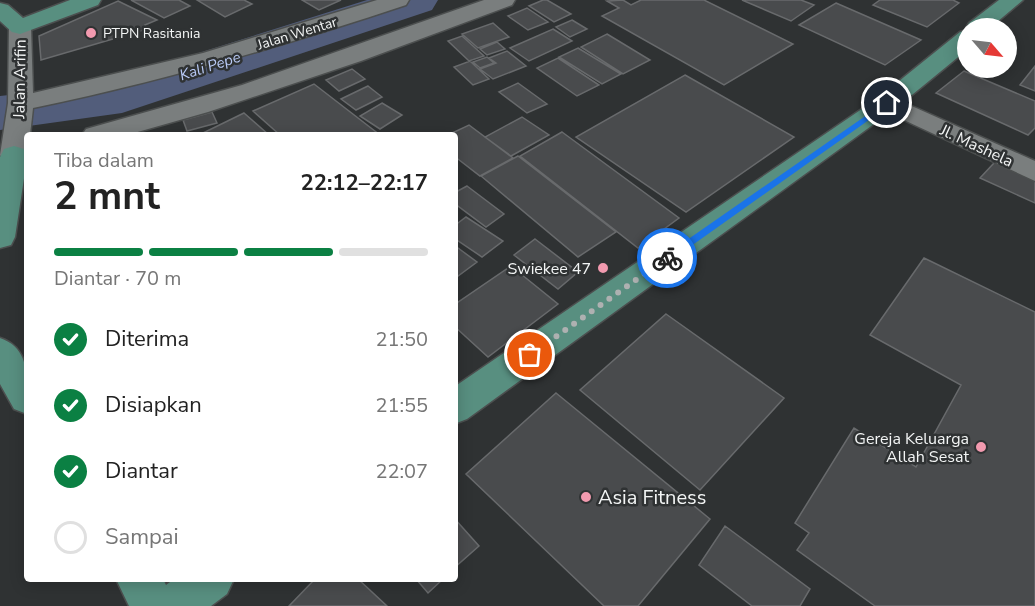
<!DOCTYPE html>
<html lang="id">
<meta charset="utf-8">
<style>
body{margin:0;font-family:"Nunito Sans",sans-serif;background:#f6f6f6;color:#222;height:100vh;display:flex;flex-direction:column;font-size:22px;white-space:nowrap}
*{box-sizing:border-box;margin:0}
p{font-size:20px;color:#767676}
.icon{flex:none;width:33px;height:33px;fill:none;stroke:currentColor;stroke-width:2;stroke-linecap:round;stroke-linejoin:round}
.map{position:relative;flex:1;overflow:hidden}
.side{position:absolute;left:24px;top:132px;width:434px;height:450px;display:flex;flex-direction:column;background:#fff;border-radius:6px;box-shadow:0 3px 15px #0003}
.side>*{flex:none}
.needle{width:39px;rotate:118deg}
.controls{position:absolute;left:957px;top:18px;display:grid;gap:12px}
.controls a{display:grid;place-items:center;width:60px;height:60px;border-radius:50%;background:#fff;box-shadow:0 3px 15px #0003;font-size:30px}
.pin{position:absolute;display:grid;place-items:center;width:51px;height:51px;color:#fff;margin:-26px;border:3px solid #fff;border-radius:50%;box-shadow:0 2px 6px #0007}
.courier{position:absolute;display:grid;place-items:center;width:60px;height:60px;margin:-30px;border:4px solid #1a73e8;border-radius:50%;background:#fff;color:#222;box-shadow:0 2px 8px #0007}
.head em{font-style:normal;font-weight:700}
.head div{display:flex;flex-direction:column-reverse}
.head{display:flex;align-items:center;justify-content:space-between;height:102px;padding:0 30px}
h1{font-size:39px;font-weight:700;line-height:45px}
.bar{display:grid;grid-template-columns:repeat(4,1fr);gap:9px 6px;align-content:center;height:72px;padding:0 30px}
.bar i{height:8px;border-radius:4px;background:#e0e0e0}
.bar .active{background:#0b8043}
.bar p{grid-column:span 4}
ol{padding:0 30px;list-style:none}
li{display:flex;align-items:center;gap:18px;height:66px}
li p{margin-inline-start:auto}
li .icon{padding:6px;border-radius:50%;background:#0b8043;color:#fff;stroke-width:4}
li:last-child{color:#767676}
li i{width:33px;height:33px;border:3px solid #e0e0e0;border-radius:50%}
.map>svg:first-child{display:block}
.lines{fill:none;stroke-linecap:round;stroke-linejoin:round}
.river{fill:#525d7b;fill-rule:evenodd}
.building{fill:#494b4d;stroke:#686a6c;stroke-width:1.5}
.minor-casing{stroke:#4c4f4f;stroke-width:3}
.major-casing{stroke:#4c4f4f;stroke-width:3}
.minor{fill:#7a7e7e;fill-rule:evenodd}
.major{fill:#588f80;fill-rule:evenodd}
.route{fill:#1a73e8}
.done{stroke:#aeb1b1;stroke-width:6;stroke-dasharray:0 10.8}
.poi-dot{fill:#f29aaf;stroke:#2f3233;stroke-width:2}
.labels{text-anchor:middle;stroke-width:5;stroke-linejoin:round;paint-order:stroke}
.far-poi-label{font-size:14px;fill:#f3f5f5;stroke:#2f3233;text-anchor:start}
.far-street-label{font-size:14px;fill:#f3f5f5;stroke:#2f3233}
.far-water-label{font-size:15px;font-style:italic;fill:#bacbf7;stroke:#2f3233}
.street-label{font-size:16px;fill:#f3f5f5;stroke:#2f3233}
.poi-label{font-size:16px;fill:#f3f5f5;stroke:#2f3233;text-anchor:end}
.near-poi-label{font-size:20px;fill:#f3f5f5;stroke:#2f3233;text-anchor:start}
</style>
<div class="map">
<svg width="1035" height="606" viewBox="0 0 1035 606">
<rect width="100%" height="100%" fill="#2f3233"/>
<g class="lines">
<path class="river" d="M367,0H438L432,10L122,113L0,130V96L97,85Z"/>
</g>
<path class="building" d="M131,0H179L190,6L164,18Z
M197,0H244L252,4L225,17Z
M302,0H341L319,10Z
M543,0H547L571,14L554,22L529,6Z
M623,0L631,5L641,0H704L793,44L724,85L602,16L619,8L607,1Z
M742,0H801L814,5L791,21Z
M880,0H953L959,3L927,27L873,5Z
M118,1L157,20L145,25L147,29L41,60L39,36Z
M836,3L921,40L885,65L799,25Z
M527,8L548,22L528,30L508,16Z
M572,20L587,29L570,37L556,27Z
M493,23L509,37L478,48L462,34Z
M553,29L572,41L529,61L510,48Z
M607,34L650,60L623,74L581,47Z
M462,36L484,56L469,61L448,41Z
M497,42L505,49L487,55L480,49Z
M578,48L621,74L602,84L559,57Z
M507,51L526,66L493,79L480,69L496,63L489,58Z
M487,57L494,63L480,68L473,62Z
M558,58L599,85L577,96L537,68Z
M470,61L489,79L473,85L454,67Z
M1035,66V91L1020,85Z
M352,69L365,79L339,91L326,80Z
M964,71L1035,101V128L1028,135L936,93Z
M685,75L794,137L686,212L576,137Z
M518,83L547,104L527,113L499,92Z
M314,84L380,135H280L253,111Z
M368,86L382,97L356,110L341,99Z
M382,103L402,115L380,129L360,116Z
M212,112L217,123L187,131L183,120Z
M244,113L269,135H205L203,133Z
M522,117L549,135L511,156L485,137Z
M469,125L513,158L480,176L454,156V135H448Z
M562,132L679,218L638,248L520,156Z
M518,156L616,232L578,257L481,176Z
M995,162L1035,180V203L980,178Z
M467,186L504,214L486,227L454,203V193Z
M466,217L503,241L482,257L454,238V226Z
M535,239L578,272L558,289L514,255Z
M454,245L477,262L454,279Z
M924,258L1035,312V606H875L797,550L809,533L795,523L854,428L916,467L961,385L870,335Z
M511,266L558,304L488,357L454,326V305Z
M666,314L784,398L700,490L580,390Z
M556,393L710,519L638,606H604L466,474Z
M454,518L479,546L454,568Z
M725,526L810,589L800,606H752L699,565Z
M315,579H358L387,606H289Z
M416,579H443L428,593Z"/>
<g class="lines">
<defs>
<path id="minor" d="M377,0H409L406,5C283,46 160,82 33,108L30,135H27V156L24,161L14,164L4,161L0,155L8,103L9,27L12,22H28L31,27L33,93L203,53Z
M484,0H515L512,5L361,61L208,112L127,135H82L86,129L242,85Z
M887,95L1035,161V181L878,108L874,103L878,98Z"/>
<path id="major" d="M70,0H101L98,5L20,34L12,32L0,21V3L8,5L23,18Z
M999,0H1023L990,28H968V49L896,108L467,419L454,424V387L878,98L960,32L967,30L966,28L969,23Z
M14,146L24,149L27,159L15,237L11,245L0,248V157L4,149Z
M0,338C33,349 27,385 27,414L14,409L0,384Z
M116,579H163L166,585L174,579H234L227,594L211,606H129Z"/>
</defs>
<use href="#minor" class="minor-casing"/>
<use href="#major" class="major-casing"/>
<use href="#minor" class="minor"/>
<use href="#major" class="major"/>
</g>
<path class="route" d="M887,101L890,105L670,261H664V256Z"/>
<g class="lines">
<path class="done" d="M530,355L667,258"/>
</g>
<g class="poi-dot">
<circle cx="91" cy="33" r="6"/>
<circle cx="603" cy="268" r="6"/>
<circle cx="981" cy="447" r="6"/>
<circle cx="586" cy="497" r="6"/>
</g>
<g class="labels">
<g class="far-poi-label">
<text x="103" y="38">PTPN Rasitania</text>
</g>
<g class="far-street-label">
<text transform="translate(297 33) rotate(-17)" y="5">Jalan Wentar</text>
</g>
<g class="far-water-label">
<text transform="translate(210 66) rotate(-18)" y="5">Kali Pepe</text>
</g>
<g class="street-label">
<text transform="translate(19 79) rotate(-89)" y="6">Jalan Arifin</text>
<text transform="translate(977 145) rotate(25)" y="6">Jl. Mashela</text>
</g>
<g class="poi-label">
<text x="591" y="274">Swiekee 47</text>
<text x="969" y="444">Gereja Keluarga<tspan x="969" dy="18">Allah Sesat</tspan></text>
</g>
<g class="near-poi-label">
<text x="598" y="504">Asia Fitness</text>
</g>
</g>
</svg>
<div class="controls">
<a><svg class="needle" viewBox="-14 -14 28 28"><path d="M0-13l5 13h-10z" fill="#e53935"/><path d="M0 13l5-13h-10z" fill="#767676"/></svg></a>
</div>
<div class="pin" style="left:530px;top:355px;background:#ea580c"><svg class="icon" aria-label="bag" viewBox="0 0 24 24"><path d="M5 8h14l-1 12H6zM9 8a3 3 0 0 1 6 0"/></svg></div>
<div class="pin" style="left:887px;top:103px;background:#1f2937"><svg class="icon" aria-label="home" viewBox="0 0 24 24"><path d="M3 11l9-7 9 7M6 9v11h12V9"/></svg></div>
<div class="courier" style="left:667px;top:258px"><svg class="icon" aria-label="bike" viewBox="0 0 24 24"><circle cx="6" cy="16" r="4"/><circle cx="18" cy="16" r="4"/><path d="M6 16l4-8h5l3 8M10 8l3 8H6M13 5h3"/></svg></div>
<section class="side">
<div class="head"><div><h1>2 mnt</h1><p>Tiba dalam</p></div><em>22:12–22:17</em></div>
<div class="bar"><i class="active"></i><i class="active"></i><i class="active"></i><i></i><p>Diantar · 70 m</p></div>
<ol>
<li><svg class="icon" aria-label="check" viewBox="0 0 24 24"><path d="M5 12l5 5 9-10"/></svg>Diterima<p>21:50</p></li>
<li><svg class="icon" aria-label="check" viewBox="0 0 24 24"><path d="M5 12l5 5 9-10"/></svg>Disiapkan<p>21:55</p></li>
<li><svg class="icon" aria-label="check" viewBox="0 0 24 24"><path d="M5 12l5 5 9-10"/></svg>Diantar<p>22:07</p></li>
<li><i></i>Sampai</li>
</ol>
</section>
</div>
